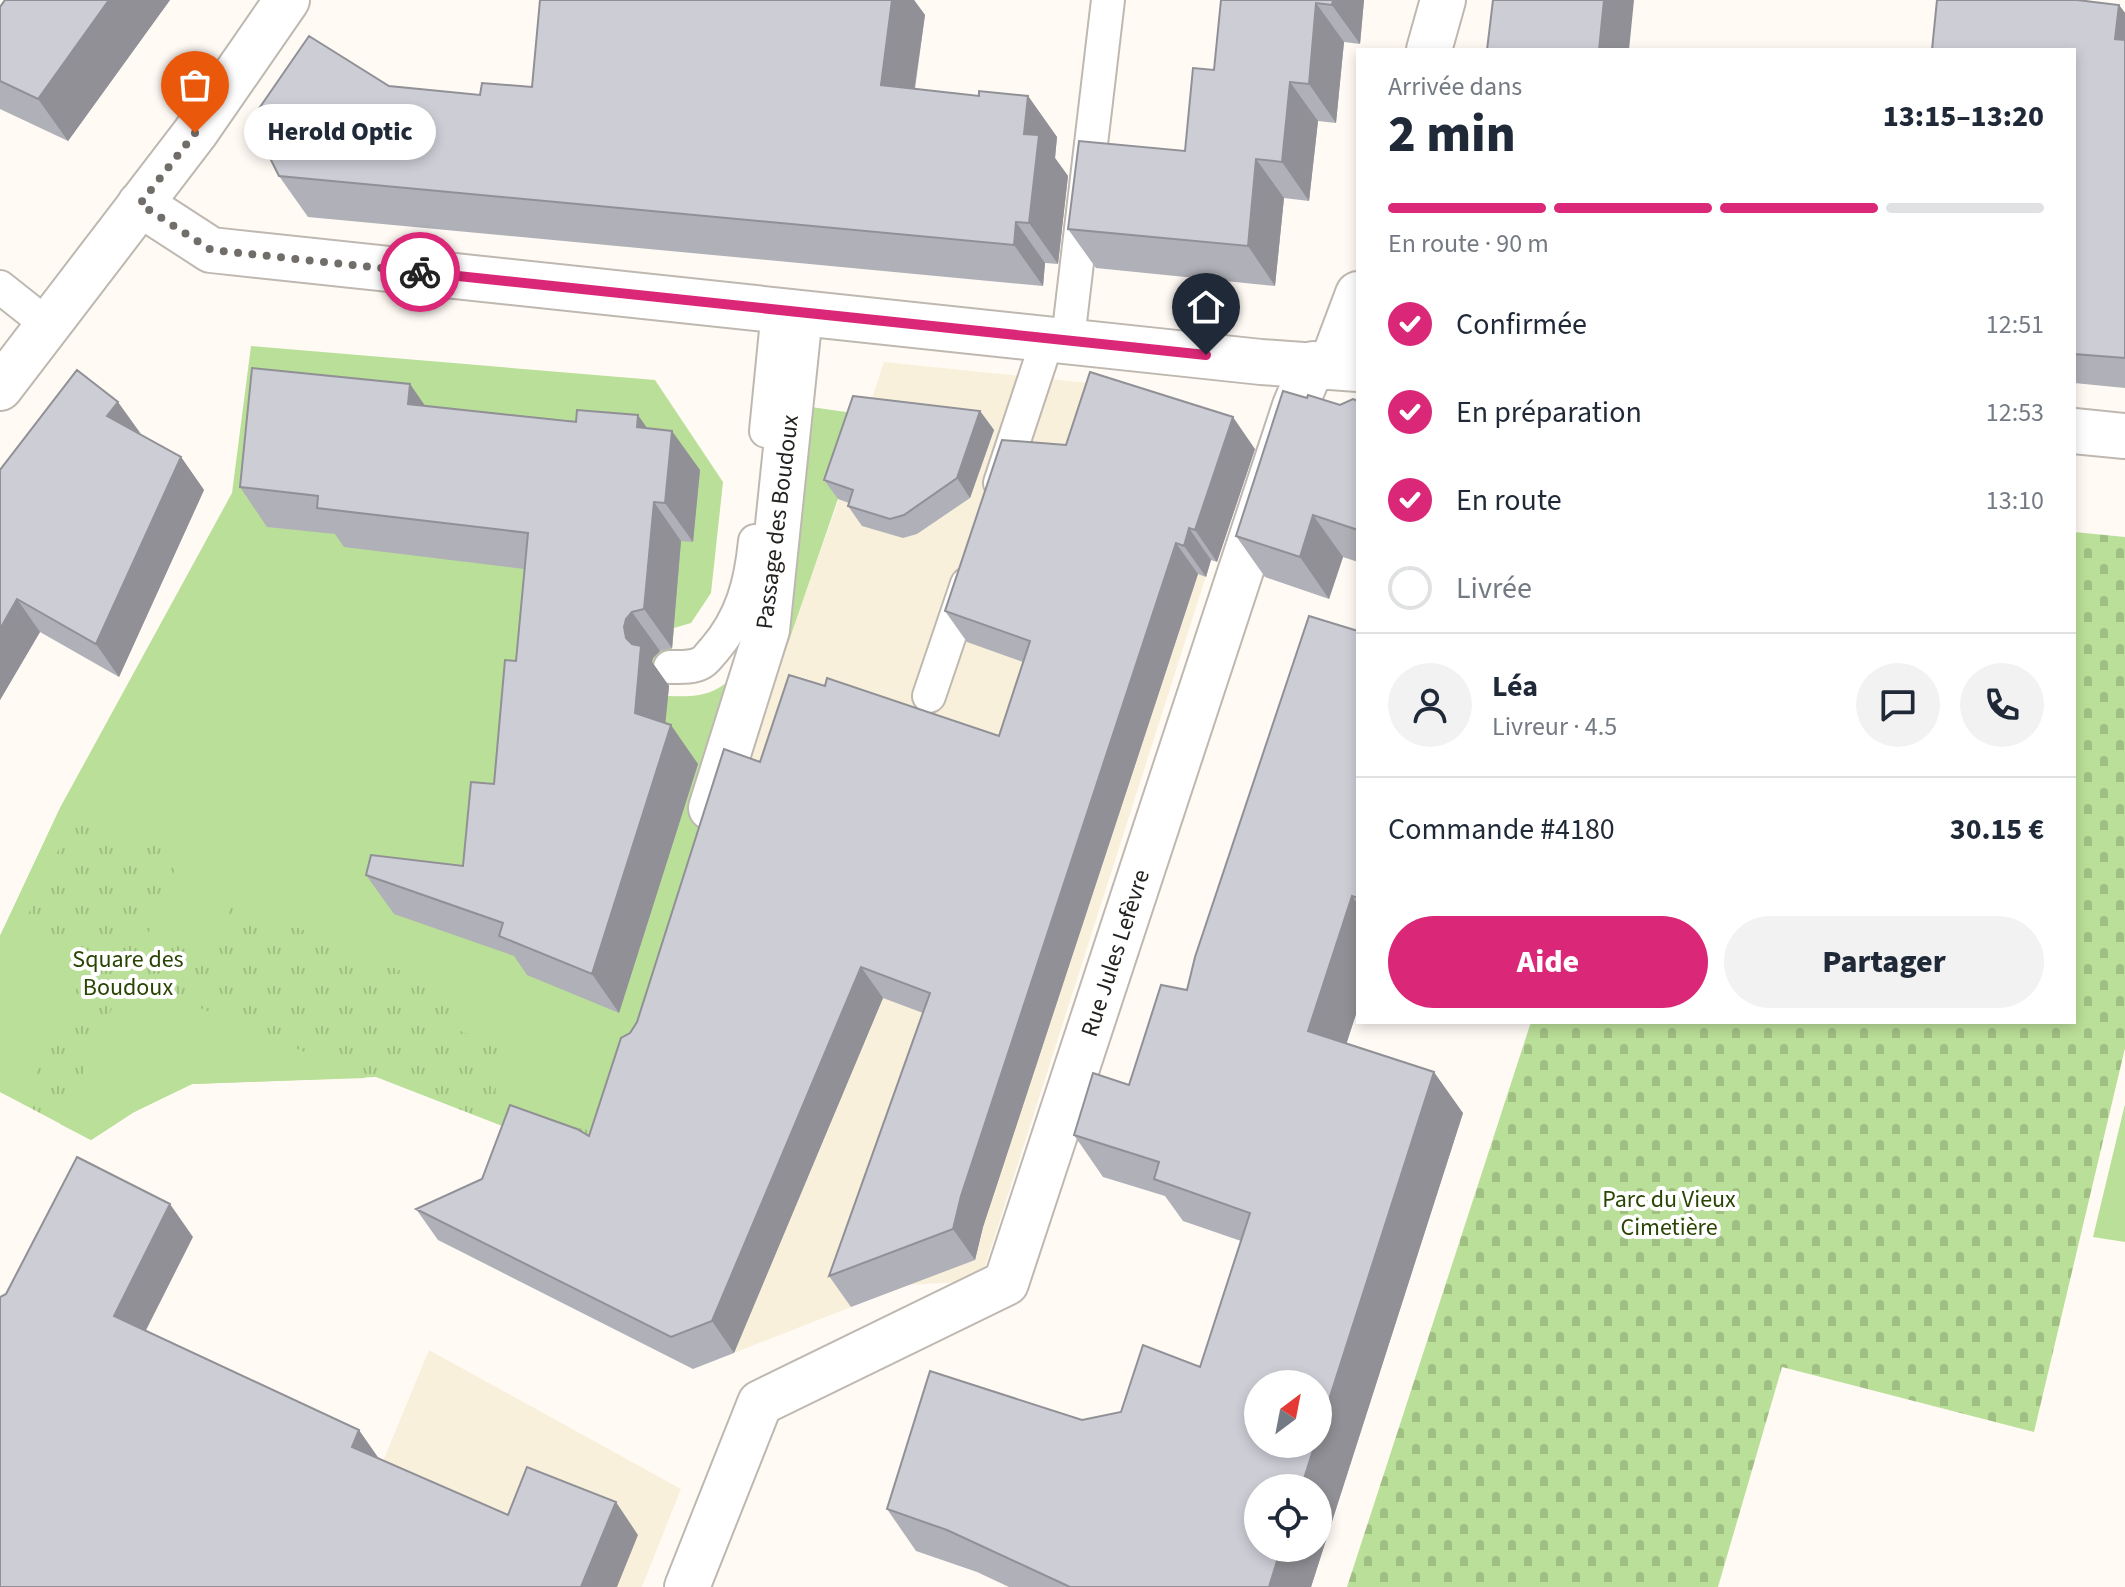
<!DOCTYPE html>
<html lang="fr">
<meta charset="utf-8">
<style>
body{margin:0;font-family:"Source Sans 3",sans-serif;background:#f2f2f3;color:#1f2937;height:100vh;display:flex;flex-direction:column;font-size:30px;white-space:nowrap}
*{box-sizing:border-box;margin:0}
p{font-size:26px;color:#747a83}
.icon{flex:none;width:44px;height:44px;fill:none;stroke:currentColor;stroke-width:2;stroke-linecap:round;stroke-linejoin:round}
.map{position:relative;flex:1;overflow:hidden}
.details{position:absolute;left:1356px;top:48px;width:720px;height:976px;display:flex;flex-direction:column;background:#fff;border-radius:0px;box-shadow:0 4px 12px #0003}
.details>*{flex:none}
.needle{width:52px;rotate:32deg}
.controls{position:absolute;left:1244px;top:1370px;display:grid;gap:16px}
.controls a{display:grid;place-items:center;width:88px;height:88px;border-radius:50%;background:#fff;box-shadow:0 4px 12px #0003;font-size:40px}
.pin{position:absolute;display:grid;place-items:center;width:68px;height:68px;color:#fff;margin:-82px -34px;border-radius:50% 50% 50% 0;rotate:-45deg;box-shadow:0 0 8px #0007}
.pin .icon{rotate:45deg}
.courier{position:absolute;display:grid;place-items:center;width:80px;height:80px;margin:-40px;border:6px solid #db2777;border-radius:50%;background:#fff;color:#222;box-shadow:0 2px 10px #0007}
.bubble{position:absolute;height:56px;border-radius:28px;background:#fff;box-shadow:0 4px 12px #0003;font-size:26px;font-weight:800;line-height:56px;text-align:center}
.head em{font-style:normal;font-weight:800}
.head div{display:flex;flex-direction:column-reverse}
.head{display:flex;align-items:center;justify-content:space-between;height:136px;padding:0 32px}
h1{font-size:52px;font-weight:800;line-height:60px}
.bar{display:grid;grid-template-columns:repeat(4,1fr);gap:12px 8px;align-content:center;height:96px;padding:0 32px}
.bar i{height:10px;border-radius:6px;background:#e0e1e3}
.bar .selected{background:#db2777}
.bar p{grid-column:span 4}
.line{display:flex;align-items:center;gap:20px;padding:0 32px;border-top:2px solid #e0e1e3}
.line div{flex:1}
.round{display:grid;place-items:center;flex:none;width:84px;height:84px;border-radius:42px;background:#f2f2f3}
ol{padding:0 32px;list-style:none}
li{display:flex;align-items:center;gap:24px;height:88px}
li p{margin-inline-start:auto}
li .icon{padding:8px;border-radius:50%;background:#db2777;color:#fff;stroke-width:4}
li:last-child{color:#747a83}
li i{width:44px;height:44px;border:4px solid #e0e1e3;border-radius:50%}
.primary-button{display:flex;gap:16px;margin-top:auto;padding:16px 32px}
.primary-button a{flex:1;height:92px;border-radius:48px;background:#db2777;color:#fff;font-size:32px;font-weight:800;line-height:92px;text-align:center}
.primary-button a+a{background:#f2f2f3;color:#1f2937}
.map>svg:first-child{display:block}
.education{fill:#f9f0db}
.grass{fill:url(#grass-tufts)}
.cemetery{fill:url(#cemetery-stones)}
.garden{fill:#badf98}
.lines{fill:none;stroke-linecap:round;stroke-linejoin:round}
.service-casing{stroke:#beb8b1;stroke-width:36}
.pedestrian-casing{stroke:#beb8b1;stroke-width:48}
.minor-casing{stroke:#beb8b1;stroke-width:48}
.secondary-casing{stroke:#beb8b1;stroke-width:48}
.service{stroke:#fff;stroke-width:32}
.pedestrian{stroke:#fff;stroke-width:44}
.minor{stroke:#fff;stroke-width:44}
.secondary{stroke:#fff;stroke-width:44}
.wall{fill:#b0b0b8}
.shaded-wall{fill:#909096}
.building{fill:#cdcdd6;stroke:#909096;stroke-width:2}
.done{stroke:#716e6a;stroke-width:8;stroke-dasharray:0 14.4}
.route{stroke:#db2777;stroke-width:10}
.labels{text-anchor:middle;stroke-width:8;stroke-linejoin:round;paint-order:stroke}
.street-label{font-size:24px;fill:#24221f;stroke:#fff}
.park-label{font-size:24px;fill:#2a4503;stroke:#fff}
</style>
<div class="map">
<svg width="2125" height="1587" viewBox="0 0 2125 1587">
<defs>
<pattern id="grass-tufts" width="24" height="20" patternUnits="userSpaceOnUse" patternTransform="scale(2)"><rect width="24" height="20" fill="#badf98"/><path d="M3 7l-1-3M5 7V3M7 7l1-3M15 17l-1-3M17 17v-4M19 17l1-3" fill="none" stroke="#a0bf83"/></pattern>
<pattern id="cemetery-stones" width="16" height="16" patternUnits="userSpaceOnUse" patternTransform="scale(2)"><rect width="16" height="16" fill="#badf98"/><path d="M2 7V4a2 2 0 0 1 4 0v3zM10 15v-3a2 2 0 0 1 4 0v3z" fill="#a0bf83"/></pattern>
</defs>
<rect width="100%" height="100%" fill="#fffaf4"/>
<path class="education" d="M884,362L1118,386L1208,570L984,1270L961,1282L907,1285L734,1353L787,1226L739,778L839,499Z
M429,1350L681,1489L642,1587H331Z"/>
<path class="grass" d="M61,806L648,1052L610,1168L376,1077L192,1084L134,1112L91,1140L0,1092V936Z"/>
<path class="cemetery" d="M2074,532L2125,537V1048L2034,1432L1782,1367L1718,1587H1347L1531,1022H2074Z"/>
<path class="garden" d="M251,346L655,380L723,482L711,593L691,623L674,628L668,696C708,698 719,692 747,664L811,407L867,415L774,684L739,778L592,1132L495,1091L511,1053L444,1024L456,994L234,901L209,959L148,934L180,857L76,813L21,929L89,962L23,1102L0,1092V936L61,806L232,493Z
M126,977H127L366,1078L192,1084L134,1112L91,1140L60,1124Z
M2125,1104V1242L2093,1237Z"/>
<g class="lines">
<defs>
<path id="service" d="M0,287L48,325
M1068,339L1108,0
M766,431L778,310
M1000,483L1048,338
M670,667C680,667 692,668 701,663C706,661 710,654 714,650C742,618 751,582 755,541
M929,696L967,584"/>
<path id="pedestrian" d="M711,808L767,630L800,314"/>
<path id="minor" d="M1429,50L1443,0
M140,204L211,250L1261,362L1358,369
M1331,366L1358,294
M2074,431L2125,436
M687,1587L760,1403L1006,1283L1295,406L1313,364"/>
<path id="secondary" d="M0,388L195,133L287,0"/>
</defs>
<use href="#service" class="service-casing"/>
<use href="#pedestrian" class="pedestrian-casing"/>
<use href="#minor" class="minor-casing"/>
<use href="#secondary" class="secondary-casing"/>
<use href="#service" class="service"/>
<use href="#pedestrian" class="pedestrian"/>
<use href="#minor" class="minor"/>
<use href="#secondary" class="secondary"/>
</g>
<path class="wall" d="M5,0H170L68,141L0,109V7Z
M540,0H914L925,15L915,89L979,96H1028L1057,137L1055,158L1068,176L1058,264L1045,263L1043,286L308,217L279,176L389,86L480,95L532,87Z
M1221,0H1364L1360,44L1344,42L1336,123L1318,121L1309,201L1284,198L1275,286L1096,268L1068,229L1185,151L1214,70Z
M2119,5L2125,13V388L2074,383V50Z
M410,384L425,406L647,428L700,470L693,542L681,541L672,648L660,651L653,658L652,662L669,686L665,723L698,764L619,1013L527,975L514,956L394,914L366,875L463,866L494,784L516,661L524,569L344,547L335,534L267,527L240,487Z
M1307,398L1340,405L1358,401V562L1343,557L1329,599L1265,577L1236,536Z
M980,411L994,430L970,498L917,534L903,538L862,526L848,506L849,503L838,499L824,480Z
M141,435L181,457L204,490L119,677L40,632L0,700V470Z
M1066,445L1255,449L1217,562L1211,560L1206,577L1198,574L983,1227L975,1260L851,1307L829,1276L923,1013L883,998L734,1353L693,1369L438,1240L416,1209L589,1136L630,1033L637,1022L760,762L825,686L999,736L1023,662L967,642L945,611Z
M1358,631V1008L1346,1044L1463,1113L1311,1587H1009L977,1572L916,1551L887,1509L1082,1420L1121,1412L1200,1367L1241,1241L1183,1221L1165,1196L1103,1177L1074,1135L1129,1085L1187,990Z"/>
<path class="shaded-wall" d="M109,0H170L68,141L38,99Z
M892,0H914L925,15L909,126L881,85Z
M1333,0H1364L1360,44L1332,5Z
M1604,0H1634L1629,50H1599Z
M1316,3L1344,42L1336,123L1309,84Z
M2119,5L2125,13V52L2115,39Z
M1290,82L1318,121L1309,201L1282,162Z
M1028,96L1057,137L1055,158L1068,176L1058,264L1029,223L1024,134Z
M1256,159L1284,198L1275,286L1248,246Z
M1016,222L1045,263L1043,286L1014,245Z
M410,384L437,423L408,404Z
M118,402L141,434L107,416Z
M980,411L994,430L970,498L957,478Z
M638,415L666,455L637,427Z
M1233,417L1255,449L1217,562L1195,530Z
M672,431L700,470L693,542L665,503Z
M181,457L204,490L119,677L96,644Z
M654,502L681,541L672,648L644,609Z
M1313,515L1343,557L1329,599L1300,557Z
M1189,528L1211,560L1206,577L1184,546Z
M1176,543L1198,574L983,1227L975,1260L953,1229L961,1196Z
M17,599L40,632L0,700V629Z
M632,612L660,651L653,658L652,662L669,686L663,748L671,725L698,764L619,1013L592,974L635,713L624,627L626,619Z
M1352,896L1358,905V1008L1337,1073L1308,1031Z
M861,967L883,998L734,1353L712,1321Z
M1434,1072L1463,1113L1311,1587H1269L1281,1548H1318V1488H1301L1315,1444H1318V1434Z
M170,1204L193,1237L137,1348L114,1316Z
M359,1430L382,1463L352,1447Z
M616,1502L638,1535L617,1587H581Z"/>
<path class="building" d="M5,0H109L38,99L0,81V7Z
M540,0H892L881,85L979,96V91L1028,96L1024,134L1039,135L1029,223L1016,222L1014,245L279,176L251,120L309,36L389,86L480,95L482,83L532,87Z
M1221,0H1333L1332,5L1316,3L1309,84L1290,82L1282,162L1256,159L1248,246L1068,229L1079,141L1185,151L1193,68L1214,70Z
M1493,0H1604L1599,50H1487Z
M1937,0H2077L2119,5L2115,39L2125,40V358L2074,354V50H1932Z
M252,368L410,384L408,404L576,422L577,410L638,415L637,427L672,431L665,503L654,502L644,609L632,612L626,619L624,627L626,638L632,644L641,646L635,713L671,725L592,974L499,936L503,923L366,875L371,855L463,866L471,782L494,784L505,660L516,661L528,533L317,508L318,496L240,487Z
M77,370L118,402L107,416L181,457L96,644L17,599L0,629V470Z
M1090,372L1233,417L1195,530L1189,528L1184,546L1176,543L961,1196L953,1229L829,1276L930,993L861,967L712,1321L671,1337L416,1209L482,1179L510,1105L577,1129L589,1136L621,1038L630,1033L637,1022L724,749L760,762L789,675L825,686L827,678L999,736L1030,641L945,611L1002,440L1066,445Z
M1283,391L1307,398L1308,395L1340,405L1353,399L1358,401V530L1313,515L1300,557L1236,536Z
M853,396L980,411L957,478L904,515L890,519L848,506L853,490L824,480Z
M1309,616L1358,631V898L1352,896L1308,1031L1434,1072L1318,1434V1384H1258V1444H1315L1301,1488H1258V1548H1281L1269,1587H1070L947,1530L887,1509L930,1371L1082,1420L1121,1412L1143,1345L1200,1367L1250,1213L1154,1179L1159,1162L1074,1135L1093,1073L1129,1085L1161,985L1187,990L1195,957Z
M77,1157L170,1204L114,1316L359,1430L352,1447L508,1515L527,1467L616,1502L581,1587H0V1297L6,1294Z"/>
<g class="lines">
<path class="done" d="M195,133L140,204L211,250L420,272"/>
<path class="route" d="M420,272L1206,355"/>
</g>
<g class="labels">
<g class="street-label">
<text transform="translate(777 522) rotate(-83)" y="8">Passage des Boudoux</text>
<text transform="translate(1115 953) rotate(-72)" y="8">Rue Jules Lefèvre</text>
</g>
<g class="park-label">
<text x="128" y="967">Square des<tspan x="128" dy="28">Boudoux</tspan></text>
<text x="1669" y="1207">Parc du Vieux<tspan x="1669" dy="28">Cimetière</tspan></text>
</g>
</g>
</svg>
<div class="controls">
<a><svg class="needle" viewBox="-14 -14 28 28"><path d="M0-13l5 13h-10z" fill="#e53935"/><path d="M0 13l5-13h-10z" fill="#747a83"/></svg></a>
<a><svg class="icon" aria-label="locate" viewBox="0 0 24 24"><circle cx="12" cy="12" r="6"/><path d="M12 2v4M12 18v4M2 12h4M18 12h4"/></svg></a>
</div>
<div class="pin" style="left:195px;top:133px;background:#ea580c"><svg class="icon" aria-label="bag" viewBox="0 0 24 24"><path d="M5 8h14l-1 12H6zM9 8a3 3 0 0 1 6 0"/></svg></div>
<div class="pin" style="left:1206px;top:355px;background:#1f2937"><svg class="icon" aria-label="home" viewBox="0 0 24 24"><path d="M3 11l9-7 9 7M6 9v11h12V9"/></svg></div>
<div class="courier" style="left:420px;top:272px"><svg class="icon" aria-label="bike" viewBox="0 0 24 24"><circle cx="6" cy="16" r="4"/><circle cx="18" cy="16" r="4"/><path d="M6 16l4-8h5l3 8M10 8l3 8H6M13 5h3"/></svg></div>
<div class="bubble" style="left:244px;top:104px;width:192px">Herold Optic</div>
<section class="details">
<div class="head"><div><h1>2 min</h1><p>Arrivée dans</p></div><em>13:15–13:20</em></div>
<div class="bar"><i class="selected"></i><i class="selected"></i><i class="selected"></i><i></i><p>En route · 90 m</p></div>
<ol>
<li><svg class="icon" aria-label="check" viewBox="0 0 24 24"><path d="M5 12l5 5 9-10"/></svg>Confirmée<p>12:51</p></li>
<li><svg class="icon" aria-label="check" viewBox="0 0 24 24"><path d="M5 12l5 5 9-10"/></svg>En préparation<p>12:53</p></li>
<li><svg class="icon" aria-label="check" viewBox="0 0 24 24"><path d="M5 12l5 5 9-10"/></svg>En route<p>13:10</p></li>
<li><i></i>Livrée</li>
</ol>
<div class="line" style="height:144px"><a class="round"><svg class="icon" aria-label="person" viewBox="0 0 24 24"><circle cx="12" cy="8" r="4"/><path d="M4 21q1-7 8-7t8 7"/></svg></a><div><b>Léa</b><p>Livreur · 4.5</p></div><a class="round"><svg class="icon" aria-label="chat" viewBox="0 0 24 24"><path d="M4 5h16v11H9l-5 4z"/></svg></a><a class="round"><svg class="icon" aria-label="phone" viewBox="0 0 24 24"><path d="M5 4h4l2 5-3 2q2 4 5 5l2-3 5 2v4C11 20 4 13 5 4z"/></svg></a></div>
<div class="line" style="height:104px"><div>Commande #4180</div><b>30.15 €</b></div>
<div class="primary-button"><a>Aide</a><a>Partager</a></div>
</section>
</div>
